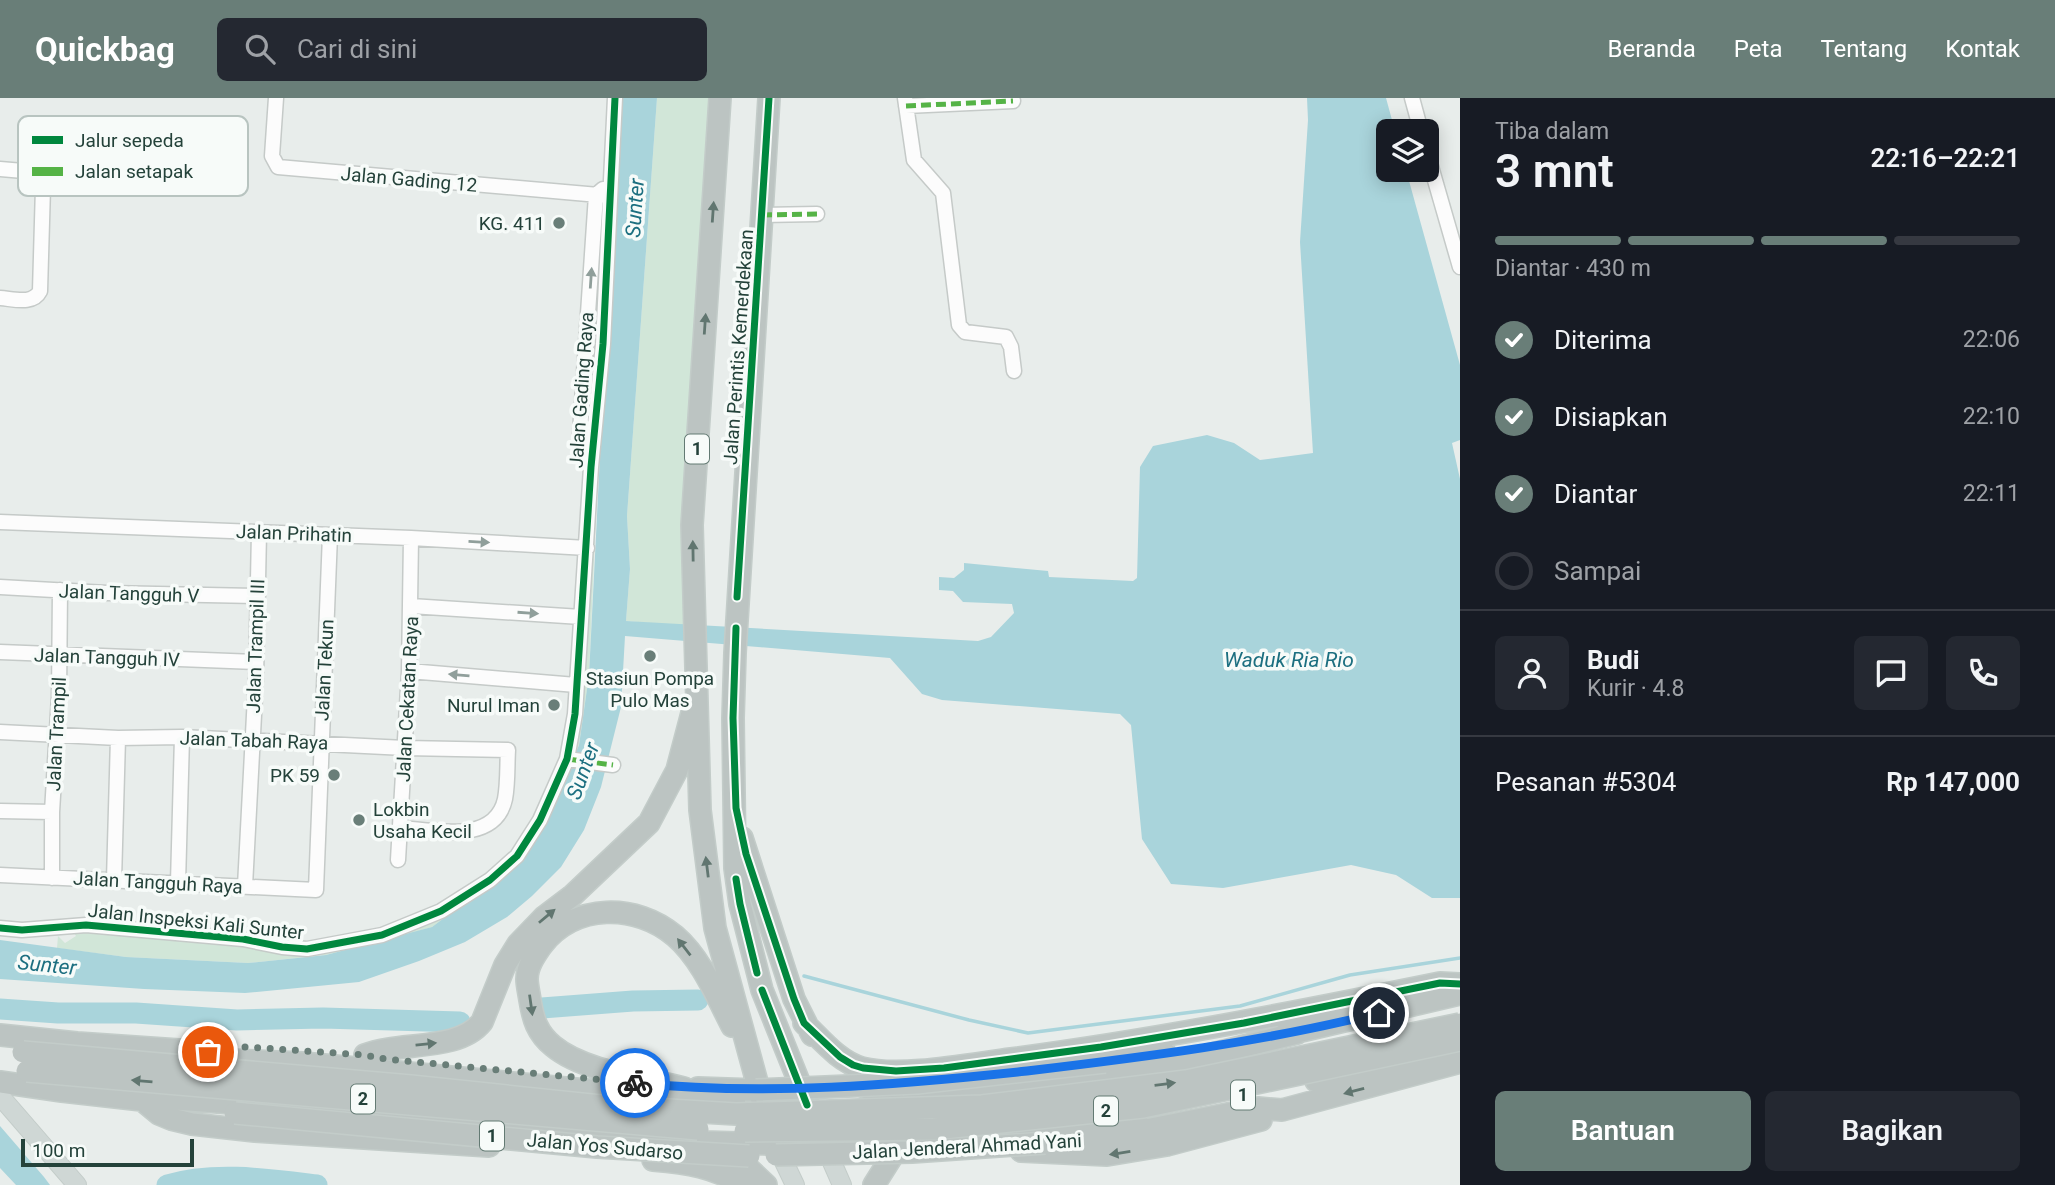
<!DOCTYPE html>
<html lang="id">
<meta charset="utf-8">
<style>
body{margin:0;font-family:Roboto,sans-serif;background:#242831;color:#f1f3f6;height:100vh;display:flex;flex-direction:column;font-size:26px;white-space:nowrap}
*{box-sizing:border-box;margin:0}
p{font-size:23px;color:#9ea1a6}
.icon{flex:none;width:38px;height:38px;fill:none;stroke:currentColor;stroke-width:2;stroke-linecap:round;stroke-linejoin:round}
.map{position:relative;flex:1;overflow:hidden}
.side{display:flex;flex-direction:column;background:#171b24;width:595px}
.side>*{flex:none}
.tools{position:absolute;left:1376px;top:21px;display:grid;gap:14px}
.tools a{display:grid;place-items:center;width:63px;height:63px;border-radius:10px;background:#171b24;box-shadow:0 4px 18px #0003;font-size:35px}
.scale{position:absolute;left:21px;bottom:18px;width:173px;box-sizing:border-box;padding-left:7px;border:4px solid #24423a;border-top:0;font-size:19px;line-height:24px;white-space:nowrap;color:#24423a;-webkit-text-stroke:5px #f7fbf9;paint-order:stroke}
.pin{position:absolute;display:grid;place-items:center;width:60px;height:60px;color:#fff;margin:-30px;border:4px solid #fff;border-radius:50%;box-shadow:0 2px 7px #0007}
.courier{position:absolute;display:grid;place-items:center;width:70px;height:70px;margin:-35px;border:5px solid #1a73e8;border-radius:50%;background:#fff;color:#222;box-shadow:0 2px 9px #0007}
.overview em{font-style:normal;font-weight:600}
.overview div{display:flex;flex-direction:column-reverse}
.overview{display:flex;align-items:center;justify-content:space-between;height:119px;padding:0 35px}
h1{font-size:46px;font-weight:600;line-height:52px}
.bar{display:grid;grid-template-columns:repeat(4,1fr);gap:10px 7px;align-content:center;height:84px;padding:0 35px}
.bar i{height:9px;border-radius:5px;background:#363941}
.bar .active{background:#697e78}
.bar p{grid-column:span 4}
.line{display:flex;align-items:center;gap:18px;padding:0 35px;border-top:2px solid #363941}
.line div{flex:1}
.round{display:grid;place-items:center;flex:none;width:74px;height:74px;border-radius:10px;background:#242831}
ol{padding:0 35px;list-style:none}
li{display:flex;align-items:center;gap:21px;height:77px}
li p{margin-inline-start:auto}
li .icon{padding:7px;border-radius:50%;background:#697e78;color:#fff;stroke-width:4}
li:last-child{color:#9ea1a6}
li i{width:38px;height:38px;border:4px solid #363941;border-radius:50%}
.button{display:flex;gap:14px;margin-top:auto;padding:14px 35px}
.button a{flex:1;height:80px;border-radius:10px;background:#697e78;color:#fff;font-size:28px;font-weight:600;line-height:80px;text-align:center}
.button a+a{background:#242831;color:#f1f3f6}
header{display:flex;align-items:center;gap:42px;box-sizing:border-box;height:98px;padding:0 35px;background:#697e78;color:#fff}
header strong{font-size:33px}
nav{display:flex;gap:38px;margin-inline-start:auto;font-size:24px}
.search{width:490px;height:63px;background:#242831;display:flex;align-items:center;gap:18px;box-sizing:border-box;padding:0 24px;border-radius:10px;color:#9ea1a6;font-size:26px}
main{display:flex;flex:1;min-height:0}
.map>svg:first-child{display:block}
.green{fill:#d1e6d8}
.water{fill:#a9d4db}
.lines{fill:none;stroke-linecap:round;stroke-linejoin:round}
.stream{stroke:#a9d4db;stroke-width:3.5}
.river{stroke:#a9d4db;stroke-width:21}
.minor-casing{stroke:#c5cac8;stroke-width:17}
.major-casing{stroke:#c3ccc9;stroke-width:20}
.highway-casing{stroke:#c3ccc9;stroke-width:24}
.minor{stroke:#fcfcfc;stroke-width:14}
.major{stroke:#cfd7d5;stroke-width:18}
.highway{stroke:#bcc4c2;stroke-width:21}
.highway-bridge-casing{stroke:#c3ccc9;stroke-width:24;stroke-linecap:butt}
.highway-bridge{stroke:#bcc4c2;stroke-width:21}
.quiet{stroke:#55b346;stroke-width:5;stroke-dasharray:10 5;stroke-linecap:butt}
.cycleway-casing{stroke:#f7fbf9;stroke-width:11}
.cycleway{stroke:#00873e;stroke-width:7}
.oneway{fill:#617670}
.oneway2{fill:#909f9b}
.done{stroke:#697e78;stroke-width:7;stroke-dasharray:0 12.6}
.route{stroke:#1a73e8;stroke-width:9}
.poi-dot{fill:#697e78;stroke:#f7fbf9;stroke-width:2.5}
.labels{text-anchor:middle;stroke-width:7;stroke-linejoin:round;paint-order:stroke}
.shield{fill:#f7fbf9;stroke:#637a73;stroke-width:2}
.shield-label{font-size:18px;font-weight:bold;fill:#24423a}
.street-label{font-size:19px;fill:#24423a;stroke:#f7fbf9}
.poi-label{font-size:19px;fill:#24423a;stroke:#f7fbf9;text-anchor:end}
.water-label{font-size:21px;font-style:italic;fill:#1c6f80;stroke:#f7fbf9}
.key{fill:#f7fbf9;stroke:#b8c4c0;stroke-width:2}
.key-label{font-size:19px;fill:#24423a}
</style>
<header>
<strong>Quickbag</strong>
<div class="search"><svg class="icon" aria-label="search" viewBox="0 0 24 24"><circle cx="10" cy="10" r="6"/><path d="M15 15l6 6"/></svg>Cari di sini</div>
<nav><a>Beranda</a><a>Peta</a><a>Tentang</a><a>Kontak</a></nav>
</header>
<main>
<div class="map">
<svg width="1460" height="1087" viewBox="0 0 1460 1087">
<rect width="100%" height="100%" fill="#e8edeb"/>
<path class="green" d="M615,0H618L611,93L607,252L597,393L589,577L579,647L546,725L518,765L476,798L432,829L384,843L326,857L248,865L126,859L57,850L58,838L65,845L76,838L69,827H86L243,841L282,849L307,851L382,837L442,813L490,782L517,758L528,742L540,722L567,661L573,617L600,266Z
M657,0H719L695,529L626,523L630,471L627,418Z"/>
<path class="water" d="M618,0H657L627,418L630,471L626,523L978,543L991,539L1014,515L1012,506L963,504L953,493L939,492V479L954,480L964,472V465L1048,473L1049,479L1133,483L1137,480L1140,369L1153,348L1207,337L1234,345L1260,362L1313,355L1300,144L1308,22L1307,0H1386L1395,33H1388V72H1406L1460,267V342L1452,345L1460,381V800H1432L1396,777L1351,767L1223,790L1171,786L1142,741L1131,627L1120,616L942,602L922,596L890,560L625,538L621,609L601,689L584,732L561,769L532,798L507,819L465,844L419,863L359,884L245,895L144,891L0,881V842L126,859L248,865L326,857L432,829L518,765L565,681L579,647L589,577Z
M0,1028L44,1079L50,1087H16L0,1070Z"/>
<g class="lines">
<path class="stream" d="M804,878L969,922L1028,935L1240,908L1350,877L1460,860"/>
<path class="river" d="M542,910L633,903L698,902
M0,911L58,915H136L237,922L323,920L460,924
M167,1087C214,1073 268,1081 317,1087"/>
<defs>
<path id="minor" d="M276,0L272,58L278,69L610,98
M905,0L914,62L943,95L959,227L965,234L1006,239L1011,249L1014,273
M1412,0L1421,33
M906,8L1013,3
M1426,51L1460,169
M0,71L35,74L41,77L43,89L40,193C33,207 14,201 0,200
M762,117L817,116
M589,363L580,334L596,97L603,91
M0,424L411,440L587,450
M0,489L107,495L258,498
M411,508L581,519
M0,554L256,564
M409,573L576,587
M0,634L118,640L182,639L405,650L508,652C507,668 508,685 505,701C495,747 433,732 400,730
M567,661L613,667
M0,713L52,714
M398,762L409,573L411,440
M0,777L316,792L330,437
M52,780V714L59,598L60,492
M114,782L118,640
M178,785L182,639
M245,788L256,579L259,434
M0,830L22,832L86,827L243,841L282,849L307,851L382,837L441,813L490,782L517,758L540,722L567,661L575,616L591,369L603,246L615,0"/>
<path id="major" d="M0,998L77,1087
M824,1046L842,1087
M776,1047L795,1087"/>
<path id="highway" d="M720,0L692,427L700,712L715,830L770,1032
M769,0L735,555L733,620L735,770L740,806L762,892L824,1046
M742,740L794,901L812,937
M804,925C821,941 839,964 862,970C900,980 971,966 1011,961C1155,942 1297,914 1440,885L1460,886
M0,937L77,945L208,954L221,951
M1284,937L1460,896
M208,954L229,962L303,965L735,1006
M365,957C400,943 458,954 482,924L505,867L518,846L544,819L573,797L649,725L677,672L692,615
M1105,964L1165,955
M1316,983L1428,961L1443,968
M0,984L62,993L142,1002L175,1001L301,1010L703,1044L803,1047
M856,985L894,1002
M684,990C645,980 584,974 553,948C537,935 533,921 530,902C529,895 527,887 527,881C527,868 535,857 542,847C575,805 636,805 675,838C701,860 717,899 732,928
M698,990L756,992
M914,1001L1108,982L1297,935
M142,1002L159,1016L171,1021L192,1026L255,1033L489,1048
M968,1041L1099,1025L1137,1018
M1065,1043L1110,1039L1258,1010L1282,1012L1460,964
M719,1053L748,1070L766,1087
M1021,1053L1107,1057L1167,1047L1261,1022
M653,1062C689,1065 713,1069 744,1087
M874,1087L901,1044"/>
</defs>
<use href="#minor" class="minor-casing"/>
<use href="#major" class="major-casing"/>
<use href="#highway" class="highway-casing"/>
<use href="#minor" class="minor"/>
<use href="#major" class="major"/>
<use href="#highway" class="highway"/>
<defs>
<path id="highway-bridge" d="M23,954L411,988L601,1008L736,1016L982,1008L1186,983L1460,926
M27,973L698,1031
M756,992L917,985L1105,964
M235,1015L597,1049L749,1058
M745,1033L934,1031L1143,1009L1460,942
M776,1057L912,1054L1045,1045"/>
</defs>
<use href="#highway-bridge" class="highway-bridge-casing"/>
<use href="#highway-bridge" class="highway-bridge"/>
<path class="quiet" d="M906,8L1013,3
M762,117L817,116
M567,661L613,667"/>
<defs>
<path id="cycleway" d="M737,499L769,0
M736,530L733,620L736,710L746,756L794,901L804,925L840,959L853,967L863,970L896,973L944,970L1101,949L1244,925L1440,885L1460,886
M736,781L740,806L757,875
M0,830L22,832L86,827L243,841L282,849L307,851L382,837L441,813L490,782L517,758L540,722L567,661L575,616L591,369L603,246L615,0
M762,892L807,1007"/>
</defs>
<use href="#cycleway" class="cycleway-casing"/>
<use href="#cycleway" class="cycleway"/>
</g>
<defs><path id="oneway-solid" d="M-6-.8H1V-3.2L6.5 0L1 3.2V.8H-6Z" transform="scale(1.75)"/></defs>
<g class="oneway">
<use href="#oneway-solid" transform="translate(713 114) rotate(-86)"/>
<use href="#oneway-solid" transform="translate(705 226) rotate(-86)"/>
<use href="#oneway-solid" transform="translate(693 453) rotate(-91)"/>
<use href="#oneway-solid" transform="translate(707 769) rotate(-97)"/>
<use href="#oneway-solid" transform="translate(547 818) rotate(-40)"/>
<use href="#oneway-solid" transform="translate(684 849) rotate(-128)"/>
<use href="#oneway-solid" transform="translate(531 907) rotate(82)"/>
<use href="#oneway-solid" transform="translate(426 946) rotate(-6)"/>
<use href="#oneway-solid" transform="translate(142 983) rotate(-175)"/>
<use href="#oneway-solid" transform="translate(1165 986) rotate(-7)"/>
<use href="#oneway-solid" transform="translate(1354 993) rotate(165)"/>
<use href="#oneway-solid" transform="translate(1120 1055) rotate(171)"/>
</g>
<g class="oneway2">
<use href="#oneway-solid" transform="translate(591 180) rotate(-86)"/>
<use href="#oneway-solid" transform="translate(479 444) rotate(3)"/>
<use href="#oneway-solid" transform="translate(528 515) rotate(4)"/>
<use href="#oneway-solid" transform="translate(459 577) rotate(-175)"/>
</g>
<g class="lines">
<path class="done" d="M208,954L232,948L365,957L385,961L635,985"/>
<path class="route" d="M635,985C766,998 897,987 1027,973C1145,959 1263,944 1379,915"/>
</g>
<g class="poi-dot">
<circle cx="559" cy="125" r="7"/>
<circle cx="650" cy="558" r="7"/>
<circle cx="554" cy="607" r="7"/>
<circle cx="334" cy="677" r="7"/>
<circle cx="359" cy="722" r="7"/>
</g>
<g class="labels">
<g class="shield">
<rect x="685" y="336.5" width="24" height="29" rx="5"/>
<rect x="1231" y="982.5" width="24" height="29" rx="5"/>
<rect x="351" y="986.5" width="24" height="29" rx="5"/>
<rect x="1094" y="998.5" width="24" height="29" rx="5"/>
<rect x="480" y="1023.5" width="24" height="29" rx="5"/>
</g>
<g class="shield-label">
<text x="697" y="357">1</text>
<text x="1243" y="1003">1</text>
<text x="363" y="1007">2</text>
<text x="1106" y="1019">2</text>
<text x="492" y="1044">1</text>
</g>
<g class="street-label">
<text transform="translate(409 81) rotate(5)" y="7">Jalan Gading 12</text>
<text transform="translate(738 249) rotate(-86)" y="7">Jalan Perintis Kemerdekaan</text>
<text transform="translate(581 292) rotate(-86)" y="7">Jalan Gading Raya</text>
<text transform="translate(294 435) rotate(2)" y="7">Jalan Prihatin</text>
<text transform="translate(129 495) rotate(2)" y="7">Jalan Tangguh V</text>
<text transform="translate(255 548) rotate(-88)" y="7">Jalan Trampil III</text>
<text transform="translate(107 559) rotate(2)" y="7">Jalan Tangguh IV</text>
<text transform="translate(324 572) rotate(-87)" y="7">Jalan Tekun</text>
<text transform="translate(407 601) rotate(-87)" y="7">Jalan Cekatan Raya</text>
<text transform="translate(56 636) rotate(-87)" y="7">Jalan Trampil</text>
<text transform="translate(254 642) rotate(2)" y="7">Jalan Tabah Raya</text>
<text transform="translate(158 784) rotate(3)" y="7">Jalan Tangguh Raya</text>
<text transform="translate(196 823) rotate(6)" y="7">Jalan Inspeksi Kali Sunter</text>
<text transform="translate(605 1048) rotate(5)" y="7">Jalan Yos Sudarso</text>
<text transform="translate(967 1048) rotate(-3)" y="7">Jalan Jenderal Ahmad Yani</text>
</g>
<g class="poi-label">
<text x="545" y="132">KG. 411</text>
<text x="650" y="587" text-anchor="middle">Stasiun Pompa<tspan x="650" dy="22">Pulo Mas</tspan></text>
<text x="540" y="614">Nurul Iman</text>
<text x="320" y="684">PK 59</text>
<text x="373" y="718" text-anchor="start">Lokbin<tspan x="373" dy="22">Usaha Kecil</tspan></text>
</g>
<g class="water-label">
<text transform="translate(635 110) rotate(-86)" y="7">Sunter</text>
<text x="1289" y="569">Waduk Ria Rio</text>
<text transform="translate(583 673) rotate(-70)" y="7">Sunter</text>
<text transform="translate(47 867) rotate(6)" y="7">Sunter</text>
</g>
</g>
<rect x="18" y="18" width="230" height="80" rx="10" class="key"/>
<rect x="32" y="38" width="31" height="8" fill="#00873e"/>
<rect x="32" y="69" width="31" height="9" fill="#55b346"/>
<g class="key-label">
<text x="75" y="49">Jalur sepeda</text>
<text x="75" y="80">Jalan setapak</text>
</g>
</svg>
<div class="tools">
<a><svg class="icon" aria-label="layers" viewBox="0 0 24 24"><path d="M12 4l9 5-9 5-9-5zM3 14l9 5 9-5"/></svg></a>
</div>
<div class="scale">100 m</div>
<div class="pin" style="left:208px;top:954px;background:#ea580c"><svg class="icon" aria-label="bag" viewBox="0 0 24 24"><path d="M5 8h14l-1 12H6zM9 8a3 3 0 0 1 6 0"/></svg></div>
<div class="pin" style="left:1379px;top:915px;background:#1f2937"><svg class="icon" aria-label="home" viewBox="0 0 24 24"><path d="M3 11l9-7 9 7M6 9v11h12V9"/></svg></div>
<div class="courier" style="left:635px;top:985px"><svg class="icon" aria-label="bike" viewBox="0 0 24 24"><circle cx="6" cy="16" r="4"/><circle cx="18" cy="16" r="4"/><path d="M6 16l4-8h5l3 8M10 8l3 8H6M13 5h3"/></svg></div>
</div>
<section class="side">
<div class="overview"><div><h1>3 mnt</h1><p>Tiba dalam</p></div><em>22:16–22:21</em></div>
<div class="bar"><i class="active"></i><i class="active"></i><i class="active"></i><i></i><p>Diantar · 430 m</p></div>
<ol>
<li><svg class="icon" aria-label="check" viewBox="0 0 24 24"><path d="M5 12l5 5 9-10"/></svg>Diterima<p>22:06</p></li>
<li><svg class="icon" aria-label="check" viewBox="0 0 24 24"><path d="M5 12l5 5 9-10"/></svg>Disiapkan<p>22:10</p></li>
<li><svg class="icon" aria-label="check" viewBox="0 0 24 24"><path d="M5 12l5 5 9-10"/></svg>Diantar<p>22:11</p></li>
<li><i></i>Sampai</li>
</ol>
<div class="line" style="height:126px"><a class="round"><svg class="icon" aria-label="person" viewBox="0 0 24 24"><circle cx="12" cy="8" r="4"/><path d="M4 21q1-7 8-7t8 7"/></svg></a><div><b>Budi</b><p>Kurir · 4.8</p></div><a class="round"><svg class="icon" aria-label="chat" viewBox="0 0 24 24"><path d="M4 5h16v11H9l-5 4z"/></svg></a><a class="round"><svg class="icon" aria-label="phone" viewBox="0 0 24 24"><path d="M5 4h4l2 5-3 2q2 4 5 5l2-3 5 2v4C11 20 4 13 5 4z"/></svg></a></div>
<div class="line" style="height:91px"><div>Pesanan #5304</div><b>Rp 147,000</b></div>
<div class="button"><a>Bantuan</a><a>Bagikan</a></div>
</section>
</main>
